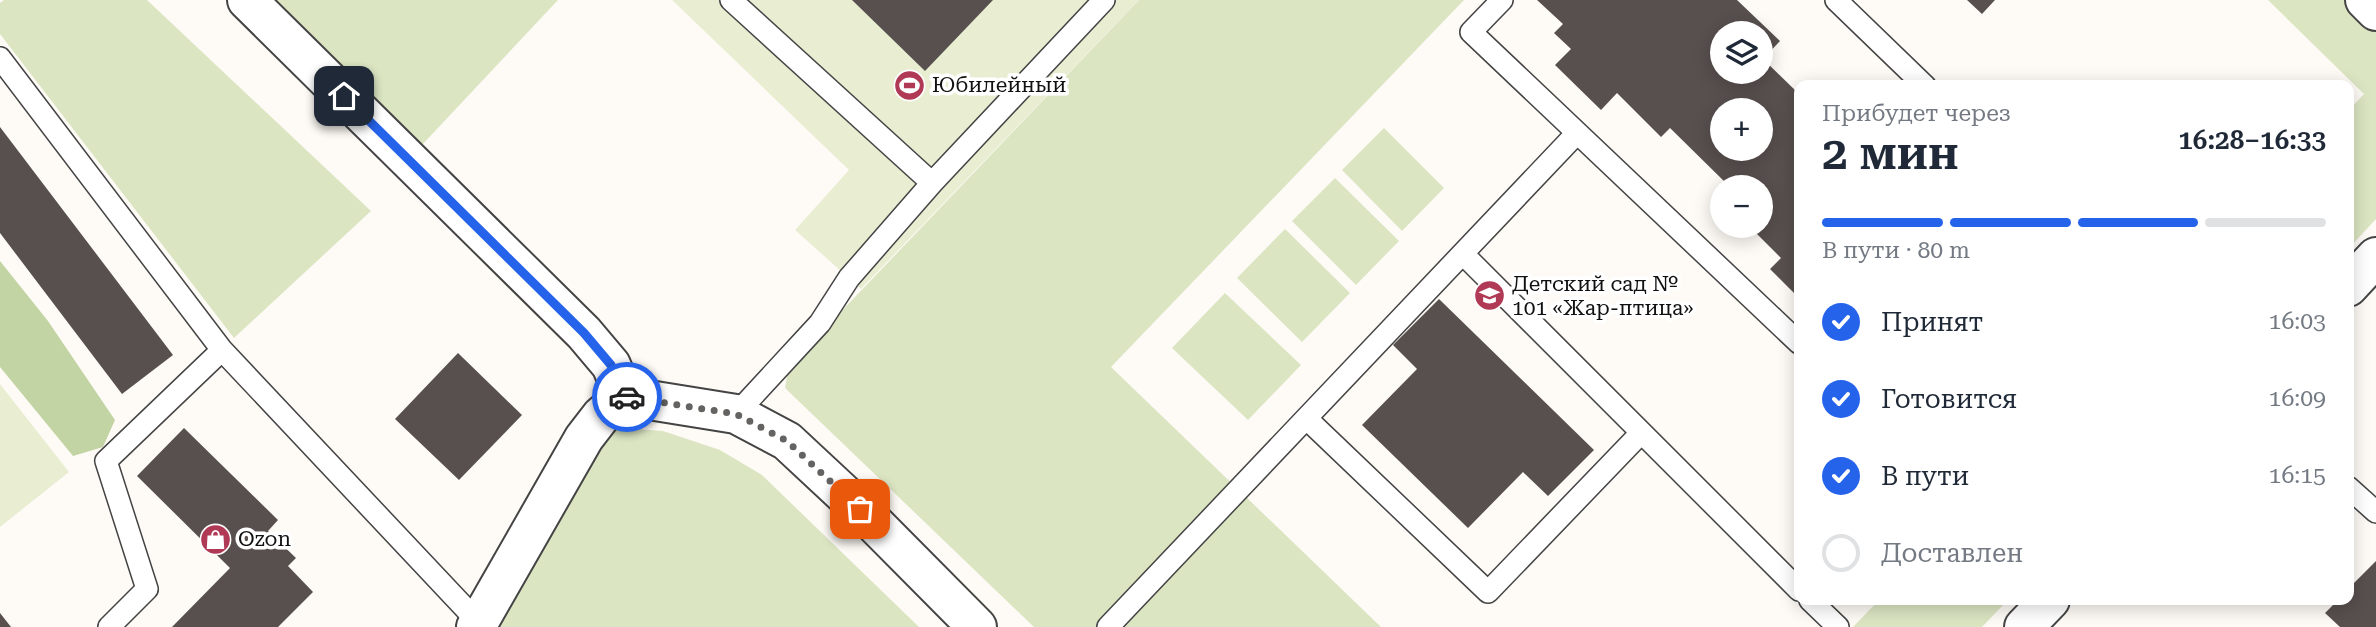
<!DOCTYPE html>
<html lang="ru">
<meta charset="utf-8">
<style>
body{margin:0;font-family:"Roboto Serif",serif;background:#f2f2f3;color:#1f2937;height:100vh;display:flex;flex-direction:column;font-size:26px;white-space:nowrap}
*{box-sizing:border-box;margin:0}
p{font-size:23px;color:#747a83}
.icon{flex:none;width:38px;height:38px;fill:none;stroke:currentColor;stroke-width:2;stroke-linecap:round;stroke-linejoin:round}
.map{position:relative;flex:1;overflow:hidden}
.sheet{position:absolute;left:1794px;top:80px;width:560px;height:525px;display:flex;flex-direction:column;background:#fff;border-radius:14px;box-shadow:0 4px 18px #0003}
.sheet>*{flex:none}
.tools{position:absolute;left:1710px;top:21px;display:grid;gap:14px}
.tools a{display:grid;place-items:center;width:63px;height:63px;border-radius:50%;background:#fff;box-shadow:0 4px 18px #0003;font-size:35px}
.pin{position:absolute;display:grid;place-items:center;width:60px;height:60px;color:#fff;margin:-30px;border-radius:14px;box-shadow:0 4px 10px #0006}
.courier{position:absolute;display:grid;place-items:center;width:70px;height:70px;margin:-35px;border:5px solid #2563eb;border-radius:50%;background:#fff;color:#222;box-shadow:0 2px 9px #0007}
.head em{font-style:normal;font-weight:600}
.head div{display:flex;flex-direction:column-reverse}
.head{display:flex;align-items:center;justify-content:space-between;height:119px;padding:0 28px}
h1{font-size:46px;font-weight:600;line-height:52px}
.bar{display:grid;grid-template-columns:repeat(4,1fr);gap:10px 7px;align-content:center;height:84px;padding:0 28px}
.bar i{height:9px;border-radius:5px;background:#e0e1e3}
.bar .selected{background:#2563eb}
.bar p{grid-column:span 4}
ol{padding:0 28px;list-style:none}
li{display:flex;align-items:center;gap:21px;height:77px}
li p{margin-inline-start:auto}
li .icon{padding:7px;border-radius:50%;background:#2563eb;color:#fff;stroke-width:4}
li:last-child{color:#747a83}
li i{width:38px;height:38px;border:4px solid #e0e1e3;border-radius:50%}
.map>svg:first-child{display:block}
.green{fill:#dbe5c2}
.forest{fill:#c3d4a4}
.pitch{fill:#e9eed3}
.building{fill:#58504e;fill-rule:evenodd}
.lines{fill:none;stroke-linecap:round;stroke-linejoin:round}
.lane-casing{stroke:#444;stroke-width:24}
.street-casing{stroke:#444;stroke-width:42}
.lane{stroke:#fff;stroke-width:21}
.street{stroke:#fff;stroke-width:38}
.done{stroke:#646361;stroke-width:7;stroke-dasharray:0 12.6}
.route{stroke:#2563eb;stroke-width:9}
.labels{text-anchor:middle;stroke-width:7;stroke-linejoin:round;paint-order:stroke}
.poi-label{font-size:21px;fill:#111;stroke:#fff;text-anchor:start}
</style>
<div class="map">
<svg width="2376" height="627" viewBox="0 0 2376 627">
<rect width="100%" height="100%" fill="#fefbf6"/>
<path class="green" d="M4,0H147L371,211L234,338L0,34V3Z
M274,0H558L421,146Z
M1139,0H1464L1111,367L1381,627H1034L785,388L789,366Z
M2268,0H2348L2376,27V219L2349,248V110L2364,94Z
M1384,128L1444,188L1402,231L1342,170Z
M1335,178L1399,241L1356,285L1292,221Z
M1285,229L1350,293L1302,342L1237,278Z
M1225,293L1301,365L1248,420L1172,348Z
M620,428L663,431L720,450L762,475L919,627H490L599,442Z
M1879,600H2008L1982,627H1853Z"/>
<path class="forest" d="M0,261L48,321L115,420L103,447L73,456L0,367Z"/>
<path class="pitch" d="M672,0H1139L861,289L795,230L849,170Z
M0,384L69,472L0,527Z"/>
<path class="building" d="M852,0H993L925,71Z
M1537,0H1737L1780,41L1763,59L1799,94V298L1770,269L1781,258L1753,230L1757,226H1760L1763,219L1760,217V187H1730L1670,128L1661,137L1617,93L1601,110L1555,65L1571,49L1554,33L1563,24ZM1722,33H1760V72H1722ZM1722,110H1760V149H1722Z
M1967,0H1995L1982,14Z
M0,127L173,355L122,394L0,233Z
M1439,299L1594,450L1548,496L1523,472L1468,528L1362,425L1417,369L1393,345Z
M458,353L522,415L459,480L395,419Z
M184,428L278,520L268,531L296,558L288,566L313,592L278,627H172L230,568L137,476Z
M2376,561V627H2340L2325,613L2338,600H2348V589Z
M0,613L11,627H0Z"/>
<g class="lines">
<defs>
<path id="lane" d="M731,0L932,183
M1502,0L1471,32L1799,343
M1836,0L1925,86
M0,58L222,350L479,623
M1463,254L1799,590
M736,414L820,323L849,278L932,183L1104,0
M1307,419L1488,592L1640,434
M2348,487L2376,512
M1810,600L1838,627
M109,627L147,589L106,461L222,350
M1108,627L1577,133"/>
<path id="street" d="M247,0L584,333L611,365L624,396
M2365,0L2376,11
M2348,287L2376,257
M624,396L736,414L787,441L860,509L977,627
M476,627L584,438L601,416L624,396
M2024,627L2050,600"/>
</defs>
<use href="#lane" class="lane-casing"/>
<use href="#street" class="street-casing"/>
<use href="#lane" class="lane"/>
<use href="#street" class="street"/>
</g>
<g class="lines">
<path class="done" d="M627,397L736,414L787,441L860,509"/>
<path class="route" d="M344,96L584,333L611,365L624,396L627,397"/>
</g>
<defs>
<symbol id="stadium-disc" viewBox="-11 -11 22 22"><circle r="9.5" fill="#b03956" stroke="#fff"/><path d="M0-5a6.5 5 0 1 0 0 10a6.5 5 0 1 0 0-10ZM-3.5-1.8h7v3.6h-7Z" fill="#fff"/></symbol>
<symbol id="school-disc" viewBox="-11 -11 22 22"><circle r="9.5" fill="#b03956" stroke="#fff"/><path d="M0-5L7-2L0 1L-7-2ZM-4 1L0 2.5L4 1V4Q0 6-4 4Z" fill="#fff"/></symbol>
<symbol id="shop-disc" viewBox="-11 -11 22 22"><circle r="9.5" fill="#b03956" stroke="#fff"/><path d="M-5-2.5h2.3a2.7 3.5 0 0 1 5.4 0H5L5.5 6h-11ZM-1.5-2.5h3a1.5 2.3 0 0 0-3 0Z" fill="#fff"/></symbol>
</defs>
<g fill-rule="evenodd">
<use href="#stadium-disc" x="892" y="68" width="35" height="35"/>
<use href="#school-disc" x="1472" y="278" width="35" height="35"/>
<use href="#shop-disc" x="198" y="522" width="35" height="35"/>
</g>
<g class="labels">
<g class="poi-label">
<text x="932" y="92">Юбилейный</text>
<text x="1512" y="291">Детский сад №<tspan x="1512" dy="24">101 «Жар-птица»</tspan></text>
<text x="238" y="546">Ozon</text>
</g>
</g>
</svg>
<div class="tools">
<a><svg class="icon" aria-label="layers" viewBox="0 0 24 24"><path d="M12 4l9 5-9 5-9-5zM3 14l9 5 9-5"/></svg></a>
<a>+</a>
<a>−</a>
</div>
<div class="pin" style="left:860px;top:509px;background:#ea580c"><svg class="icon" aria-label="bag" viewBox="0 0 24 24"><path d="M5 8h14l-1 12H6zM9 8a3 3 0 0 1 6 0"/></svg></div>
<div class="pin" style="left:344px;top:96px;background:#1f2937"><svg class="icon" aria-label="home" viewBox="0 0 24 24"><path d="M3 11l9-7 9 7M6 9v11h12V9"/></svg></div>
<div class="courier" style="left:627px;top:397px"><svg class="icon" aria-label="car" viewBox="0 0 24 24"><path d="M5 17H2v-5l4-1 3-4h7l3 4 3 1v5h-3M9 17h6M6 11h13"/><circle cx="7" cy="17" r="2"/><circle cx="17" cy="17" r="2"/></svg></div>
<section class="sheet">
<div class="head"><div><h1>2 мин</h1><p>Прибудет через</p></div><em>16:28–16:33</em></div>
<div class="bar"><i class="selected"></i><i class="selected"></i><i class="selected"></i><i></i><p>В пути · 80 m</p></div>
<ol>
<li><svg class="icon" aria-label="check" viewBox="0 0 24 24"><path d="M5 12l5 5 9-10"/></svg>Принят<p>16:03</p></li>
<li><svg class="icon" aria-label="check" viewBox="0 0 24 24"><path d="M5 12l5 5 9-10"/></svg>Готовится<p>16:09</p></li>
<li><svg class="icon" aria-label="check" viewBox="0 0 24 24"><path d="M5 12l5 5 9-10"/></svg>В пути<p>16:15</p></li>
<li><i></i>Доставлен</li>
</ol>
</section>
</div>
